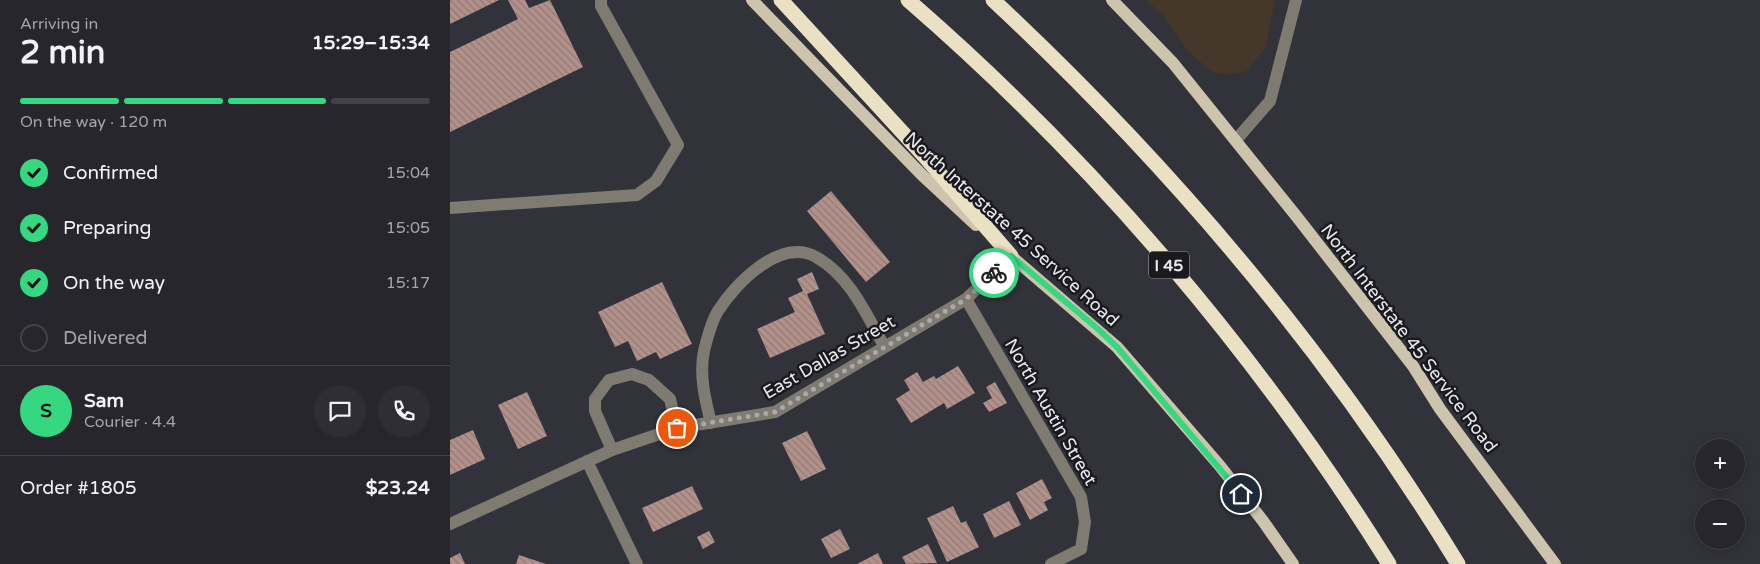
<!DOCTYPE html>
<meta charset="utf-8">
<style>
body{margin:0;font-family:"Varela Round",sans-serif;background:#2e2e34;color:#f1f3f6;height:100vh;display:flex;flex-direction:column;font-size:19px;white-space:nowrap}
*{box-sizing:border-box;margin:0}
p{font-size:16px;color:#a4a5a9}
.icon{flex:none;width:28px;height:28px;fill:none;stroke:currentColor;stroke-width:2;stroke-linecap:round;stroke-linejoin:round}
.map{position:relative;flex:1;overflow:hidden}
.panel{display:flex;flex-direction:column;background:#26262c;width:450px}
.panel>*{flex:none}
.buttons{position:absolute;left:1245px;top:439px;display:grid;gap:10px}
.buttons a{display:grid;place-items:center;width:50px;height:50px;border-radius:50%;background:#26262c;box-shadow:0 2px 12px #0003,0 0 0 1px #424348;font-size:25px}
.pin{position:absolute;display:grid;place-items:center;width:42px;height:42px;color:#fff;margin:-21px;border:2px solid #fff;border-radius:50%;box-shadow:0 1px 5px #0007}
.courier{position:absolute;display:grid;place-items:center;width:50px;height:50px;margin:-25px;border:4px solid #35d881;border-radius:50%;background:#fff;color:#222;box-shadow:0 1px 6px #0007}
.headline em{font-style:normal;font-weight:800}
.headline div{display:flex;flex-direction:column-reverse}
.headline{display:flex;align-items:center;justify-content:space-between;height:85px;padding:0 20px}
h1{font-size:32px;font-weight:800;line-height:38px}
.bar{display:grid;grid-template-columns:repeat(4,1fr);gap:8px 5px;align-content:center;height:60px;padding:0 20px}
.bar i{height:6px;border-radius:4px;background:#424348}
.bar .on{background:#35d881}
.bar p{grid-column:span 4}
.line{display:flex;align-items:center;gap:12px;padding:0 20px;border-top:1px solid #424348}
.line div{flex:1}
.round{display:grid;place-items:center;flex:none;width:52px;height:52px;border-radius:26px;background:#2e2e34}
ol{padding:0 20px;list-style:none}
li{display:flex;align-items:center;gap:15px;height:55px}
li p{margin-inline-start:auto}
li .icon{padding:5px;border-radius:50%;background:#35d881;color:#111;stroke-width:4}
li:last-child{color:#a4a5a9}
li i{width:28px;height:28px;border:2px solid #424348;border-radius:50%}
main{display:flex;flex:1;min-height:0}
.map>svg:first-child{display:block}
.commercial{fill:#453729}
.building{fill:url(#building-back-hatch)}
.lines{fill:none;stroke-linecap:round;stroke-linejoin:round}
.minor{stroke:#7f7b70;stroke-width:12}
.major{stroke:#ccc4ac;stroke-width:12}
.highway{stroke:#eae0c3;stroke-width:15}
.done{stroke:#a8a8ae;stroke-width:5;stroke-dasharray:0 9}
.route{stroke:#35d881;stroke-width:6}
.labels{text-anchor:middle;stroke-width:5;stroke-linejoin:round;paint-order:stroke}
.shield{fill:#1a1a1e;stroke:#aaaaaf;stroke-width:1}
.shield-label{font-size:16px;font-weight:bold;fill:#e7e7ed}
.street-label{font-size:18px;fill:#e7e7ed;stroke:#1a1a1e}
</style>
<main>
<section class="panel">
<div class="headline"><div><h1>2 min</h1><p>Arriving in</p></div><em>15:29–15:34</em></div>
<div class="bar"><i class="on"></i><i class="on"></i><i class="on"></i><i></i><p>On the way · 120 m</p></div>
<ol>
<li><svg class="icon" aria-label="check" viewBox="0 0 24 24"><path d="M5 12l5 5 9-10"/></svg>Confirmed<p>15:04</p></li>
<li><svg class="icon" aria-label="check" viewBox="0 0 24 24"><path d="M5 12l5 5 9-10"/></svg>Preparing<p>15:05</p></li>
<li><svg class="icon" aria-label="check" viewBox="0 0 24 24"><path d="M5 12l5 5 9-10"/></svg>On the way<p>15:17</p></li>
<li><i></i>Delivered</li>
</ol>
<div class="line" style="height:90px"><b class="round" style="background:#35d881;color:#111">S</b><div><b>Sam</b><p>Courier · 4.4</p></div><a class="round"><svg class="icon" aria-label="chat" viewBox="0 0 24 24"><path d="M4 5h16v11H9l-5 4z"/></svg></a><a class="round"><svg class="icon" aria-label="phone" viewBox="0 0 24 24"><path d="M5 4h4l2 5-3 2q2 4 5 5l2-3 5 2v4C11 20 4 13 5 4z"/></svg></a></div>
<div class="line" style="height:65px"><div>Order #1805</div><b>$23.24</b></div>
</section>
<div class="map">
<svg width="1310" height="564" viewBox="0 0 1310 564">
<defs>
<pattern id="building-back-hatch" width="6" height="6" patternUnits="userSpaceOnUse" patternTransform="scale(1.25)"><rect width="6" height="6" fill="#b19189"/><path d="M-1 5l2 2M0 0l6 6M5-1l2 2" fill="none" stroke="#917a75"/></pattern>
</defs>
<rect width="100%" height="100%" fill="#32323a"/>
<path class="commercial" d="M696,0H825L816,47L797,71L779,75L760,71L738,51L712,15Z"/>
<path class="building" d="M0,0H49L0,24Z
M58,0H75L79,8L100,0L133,67L0,132V52L68,19Z
M381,191L440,262L416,282L357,211Z
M362,272L369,289L357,294L375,334L320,358L307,329L345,312L338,298L353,291L347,279Z
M212,282L242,344L210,359L206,352L187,361L178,341L165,347L148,312Z
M508,366L525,393L497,409L494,403L461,423L446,399L460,390L454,380L467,372L473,382L484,376L486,379Z
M545,382L557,403L539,412L533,403L542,398L536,387Z
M77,392L97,436L68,449L48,405Z
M23,430L35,459L0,475V440Z
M357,431L376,469L351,481L332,443Z
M592,479L602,498L594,502L598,510L580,520L566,493Z
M242,486L253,509L203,532L192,508Z
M559,501L571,525L544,538L533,514Z
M503,506L511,523L516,521L529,547L497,562L477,518Z
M390,529L400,549L381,558L371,539Z
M259,531L265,542L253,549L247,537Z
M478,544L487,563L456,564L452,557Z
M10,553L15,564H0V558Z
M428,553L433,564H407Z
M69,555L96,564H66Z"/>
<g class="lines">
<path class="minor" d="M786,140L820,101L846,0
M0,208L187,195L206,181L228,145L151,6V0
M516,299L631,497L635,522L631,549L601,564
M261,423C255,399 249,375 254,351C257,339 261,322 268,311C285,284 330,237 366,257C400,276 416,314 434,346
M162,450L145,411V399L159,380L182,374L199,380L220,399L227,428
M137,461L187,564
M0,524L162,450L227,428L325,412L516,299L561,256"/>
<path class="major" d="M302,0L472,175L526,225
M662,0L723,63L847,217L963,366L990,409L1105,564
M554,250L667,347L770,466L813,521L843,564"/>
<path class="highway" d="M331,0L476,158L561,256
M458,0C645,162 809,355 939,564
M543,0C721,166 881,355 1008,564"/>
</g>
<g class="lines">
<path class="done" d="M227,428L325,412L516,299L544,273"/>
<path class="route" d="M544,273L561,256L648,329L667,347L791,494"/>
</g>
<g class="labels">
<rect class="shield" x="699" y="251.5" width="40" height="27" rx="4"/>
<g class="shield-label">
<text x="719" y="271">I 45</text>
</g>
<g class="street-label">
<text transform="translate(562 229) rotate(42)" y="6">North Interstate 45 Service Road</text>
<text transform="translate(959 338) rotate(53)" y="6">North Interstate 45 Service Road</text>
<text transform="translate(379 357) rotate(-30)" y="6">East Dallas Street</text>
<text transform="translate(601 412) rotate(60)" y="6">North Austin Street</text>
</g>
</g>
</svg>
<div class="buttons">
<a>+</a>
<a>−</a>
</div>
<div class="pin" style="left:227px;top:428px;background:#ea580c"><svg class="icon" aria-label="bag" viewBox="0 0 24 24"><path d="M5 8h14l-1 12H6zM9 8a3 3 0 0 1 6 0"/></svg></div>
<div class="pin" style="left:791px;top:494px;background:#1f2937"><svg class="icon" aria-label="home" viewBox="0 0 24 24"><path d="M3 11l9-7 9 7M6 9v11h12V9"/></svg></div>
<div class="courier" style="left:544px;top:273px"><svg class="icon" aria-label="bike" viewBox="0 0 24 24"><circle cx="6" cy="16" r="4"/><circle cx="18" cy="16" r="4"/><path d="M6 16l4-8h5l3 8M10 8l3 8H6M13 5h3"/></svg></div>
</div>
</main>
